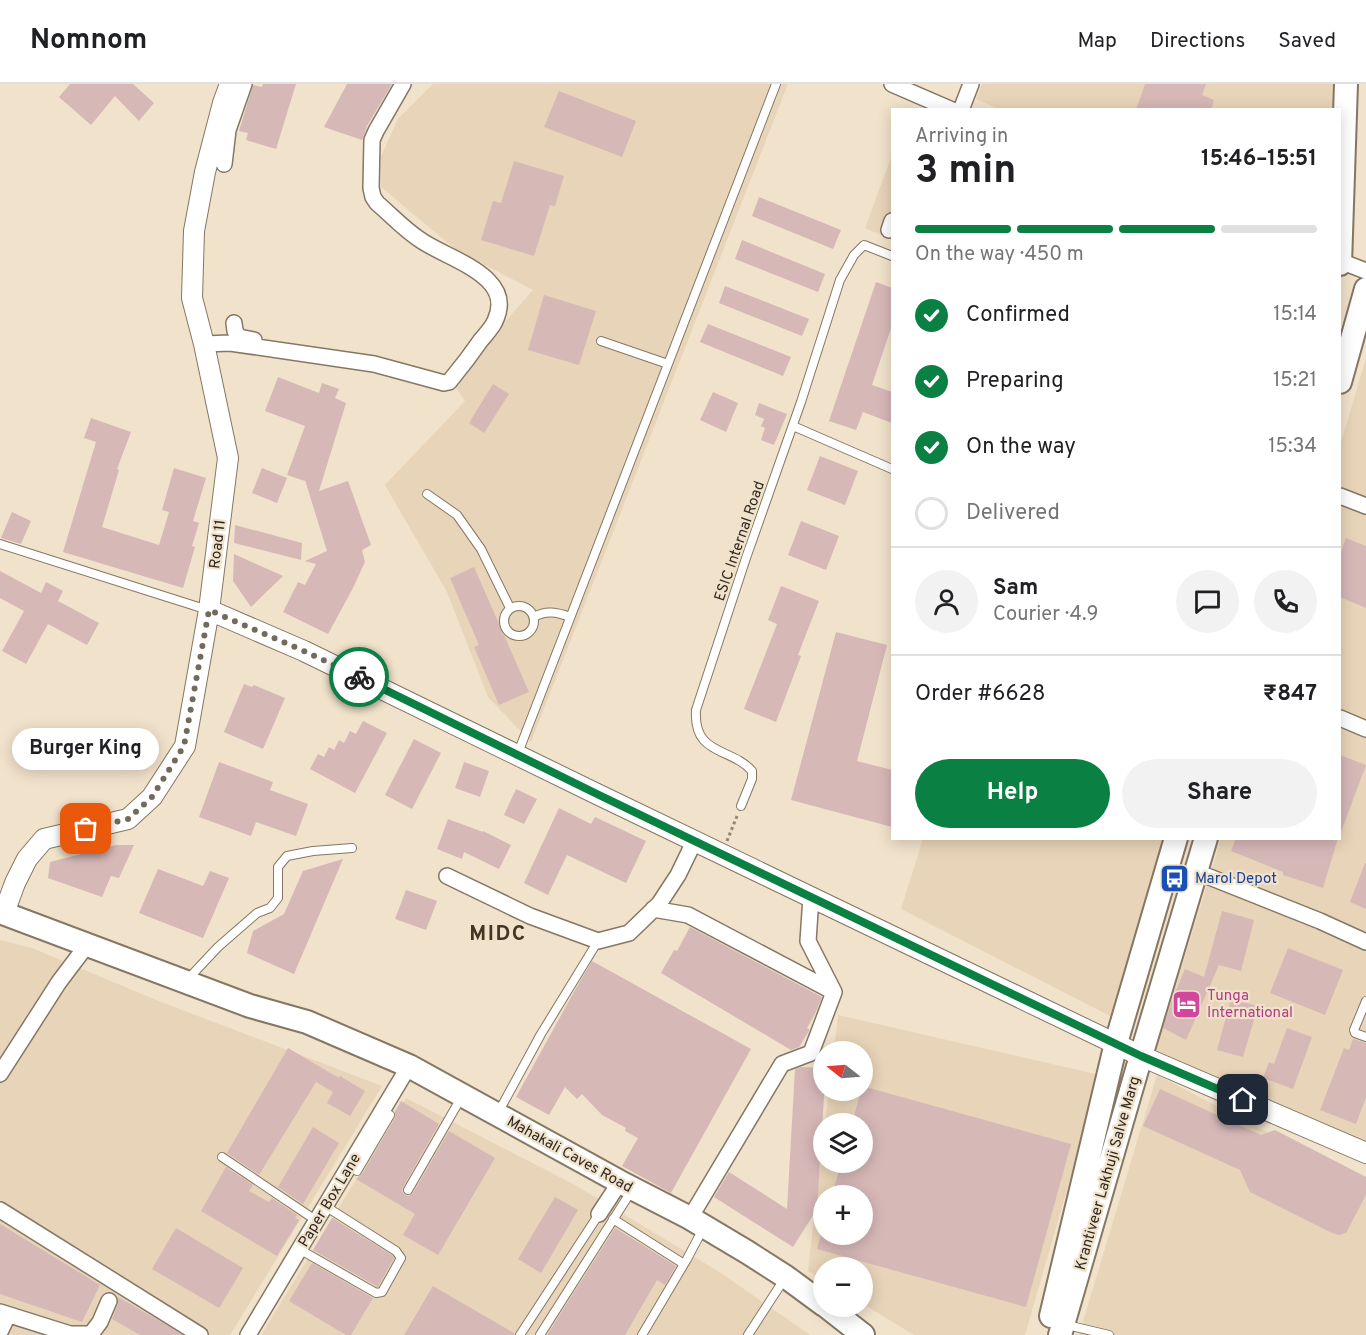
<!DOCTYPE html>
<meta charset="utf-8">
<style>
body{margin:0;font-family:Overpass,sans-serif;background:#f2f2f2;color:#202124;height:100vh;display:flex;flex-direction:column;font-size:22px;white-space:nowrap}
*{box-sizing:border-box;margin:0}
p{font-size:20px;color:#757577}
.icon{flex:none;width:33px;height:33px;fill:none;stroke:currentColor;stroke-width:2;stroke-linecap:round;stroke-linejoin:round}
.map{position:relative;flex:1;overflow:hidden}
.drawer{position:absolute;left:891px;top:24px;width:450px;height:732px;display:flex;flex-direction:column;background:#fff;border-radius:0px;box-shadow:0 3px 15px #0003}
.drawer>*{flex:none}
.needle{width:39px;rotate:287deg}
.tools{position:absolute;left:813px;top:957px;display:grid;gap:12px}
.tools a{display:grid;place-items:center;width:60px;height:60px;border-radius:50%;background:#fff;box-shadow:0 3px 15px #0003;font-size:30px}
.pin{position:absolute;display:grid;place-items:center;width:51px;height:51px;color:#fff;margin:-26px;border-radius:12px;box-shadow:0 3px 9px #0006}
.courier{position:absolute;display:grid;place-items:center;width:60px;height:60px;margin:-30px;border:4px solid #0b8043;border-radius:50%;background:#fff;color:#222;box-shadow:0 2px 8px #0007}
.bubble{position:absolute;height:42px;border-radius:21px;background:#fff;box-shadow:0 3px 15px #0003;font-size:20px;font-weight:700;line-height:42px;text-align:center}
.head em{font-style:normal;font-weight:700}
.head div{display:flex;flex-direction:column-reverse}
.head{display:flex;align-items:center;justify-content:space-between;height:102px;padding:0 24px}
h1{font-size:39px;font-weight:700;line-height:45px}
.bar{display:grid;grid-template-columns:repeat(4,1fr);gap:9px 6px;align-content:center;height:72px;padding:0 24px}
.bar i{height:8px;border-radius:4px;background:#e0e0e0}
.bar .selected{background:#0b8043}
.bar p{grid-column:span 4}
.line{display:flex;align-items:center;gap:15px;padding:0 24px;border-top:2px solid #e0e0e0}
.line div{flex:1}
.round{display:grid;place-items:center;flex:none;width:63px;height:63px;border-radius:32px;background:#f2f2f2}
ol{padding:0 24px;list-style:none}
li{display:flex;align-items:center;gap:18px;height:66px}
li p{margin-inline-start:auto}
li .icon{padding:6px;border-radius:50%;background:#0b8043;color:#fff;stroke-width:4}
li:last-child{color:#757577}
li i{width:33px;height:33px;border:3px solid #e0e0e0;border-radius:50%}
.button{display:flex;gap:12px;margin-top:auto;padding:12px 24px}
.button a{flex:1;height:69px;border-radius:36px;background:#0b8043;color:#fff;font-size:24px;font-weight:700;line-height:69px;text-align:center}
.button a+a{background:#f2f2f2;color:#202124}
header{display:flex;align-items:center;gap:36px;box-sizing:border-box;height:84px;padding:0 30px;background:#fff;border-bottom:2px solid #e0e0e0}
header strong{font-size:28px}
nav{display:flex;gap:33px;margin-inline-start:auto;font-size:21px}
.map>svg:first-child{display:block}
.built{fill:#e8d4b8;fill-rule:evenodd}
.building{fill:#d6b8b7}
.lines{fill:none;stroke-linecap:round;stroke-linejoin:round}
.service-casing{stroke:#857763;stroke-width:10}
.minor-casing{stroke:#857763;stroke-width:18}
.tertiary-casing{stroke:#857763;stroke-width:22}
.secondary-casing{stroke:#857763;stroke-width:26}
.path{stroke:#918677;stroke-width:3;stroke-dasharray:3 3;stroke-linecap:butt}
.service{stroke:#fff;stroke-width:8}
.minor{stroke:#fff;stroke-width:15}
.tertiary{stroke:#fff;stroke-width:20}
.secondary{stroke:#fff;stroke-width:22}
.done{stroke:#736a5c;stroke-width:6;stroke-dasharray:0 10.8}
.route{stroke:#0b8043;stroke-width:8}
.labels{text-anchor:middle;stroke-width:4.5;stroke-linejoin:round;paint-order:stroke}
.street-label{font-size:15px;fill:#2f2921;stroke:#f1e2cb}
.transit-label{font-size:15px;fill:#164399;stroke:#f1e2cb;text-anchor:start}
.hotel-label{font-size:15px;fill:#b23c85;stroke:#f1e2cb;text-anchor:start}
.district-label{font-size:21px;font-weight:bold;letter-spacing:1.5px;fill:#433624;stroke:#f1e2cb}
</style>
<header>
<strong>Nomnom</strong>
<nav><a>Map</a><a>Directions</a><a>Saved</a></nav>
</header>
<div class="map">
<svg width="1366" height="1251" viewBox="0 0 1366 1251">
<rect width="100%" height="100%" fill="#f1e2cb"/>
<path class="built" d="M433,0H788L531,658L488,613L447,508L385,401L465,317L452,298L533,206L455,165L381,103V72L398,35Z
M982,0H1337L1335,26H1001L976,15Z
M892,71V156L865,144Z
M1366,274V1067L1156,967L1221,755L1340,754V362Z
M923,755H1164L1112,933L901,825Z
M0,856L32,864L161,918L382,1002L230,1251H0Z
M838,931L1100,991L1025,1251H914L863,1220L862,1184H824L823,1196L808,1187L823,1054L824,1078H862V1040L825,1039L829,1007L862,1006V968L834,967ZM824,1112H862V1150H824Z
M1157,991L1366,1099V1251H1079Z
M406,1014L575,1101L721,1189L810,1251H261Z"/>
<path class="building" d="M70,0H133L154,19L139,37L115,12L91,41L59,13Z
M263,0H296L276,65L246,56L248,49L239,47L253,1L262,3Z
M347,0H392L367,42L362,56L324,43Z
M1145,0H1206L1202,11L1214,16L1211,26H1136Z
M559,7L636,37L622,73L544,43Z
M514,77L564,92L555,122L550,121L534,172L481,156L493,117L501,119Z
M759,113L841,146L833,165L752,132Z
M742,156L825,190L818,208L735,175Z
M876,198L892,204V241L872,301L892,308V339L863,328L856,346L829,337Z
M725,202L809,235L802,252L719,219Z
M544,211L596,227L579,281L528,266Z
M708,240L791,273L783,292L700,258Z
M278,293L319,309L322,299L339,305L335,314L346,319L319,407L348,397L371,461L362,466L365,478L352,506L328,550L283,528L298,498L305,501L316,480L305,477L327,467L305,396V397L287,391L305,342L265,327Z
M493,300L509,310L484,349L469,339Z
M713,308L738,319L726,348L700,336Z
M759,319L787,330L774,361L761,356L765,344L761,342L764,335L755,331Z
M91,334L131,348L117,385L119,386L102,443L159,461L169,428L162,426L174,384L206,394L193,437L199,439L192,462L195,463L183,504L63,468L96,358L84,354Z
M820,372L858,387L845,421L807,406Z
M262,384L287,394L277,419L252,409Z
M12,428L31,437L21,460L1,454Z
M801,437L839,452L826,486L788,471Z
M235,441L302,459L301,476L234,459Z
M1346,454L1366,462V524L1340,513V471Z
M234,470L283,492L251,523L233,497Z
M474,483L529,608L499,621L474,563L479,561L450,494Z
M0,487L41,509L46,498L63,507L58,517L99,539L87,561L48,540L26,580L2,567L24,527L0,514Z
M781,502L819,517L798,571L801,572L776,638L744,625L777,540L768,536Z
M836,548L887,561L857,677L892,686V743L791,716Z
M244,600L252,603L254,601L285,614L263,665L224,648Z
M363,637L387,649L355,709L310,685L318,670L324,673L329,663L334,666L339,656L344,659L350,647L356,650Z
M414,655L441,669L412,725L385,711Z
M1340,671L1366,681L1341,748H1340Z
M219,678L273,698L270,706L308,720L296,752L256,738L251,752L199,733Z
M464,678L489,687L480,713L455,704Z
M516,705L537,715L524,740L504,731Z
M559,724L591,740L595,733L646,757L626,799L567,771L548,811L524,799Z
M448,735L483,748V747L511,761L499,785L464,768L462,775L437,765Z
M1236,754H1338L1323,804L1283,791V788L1231,767Z
M116,761H134L119,794L111,792L102,813L48,794L50,778Z
M343,775L294,890L247,869L253,847L284,830L303,787Z
M1365,779H1366V825L1350,818Z
M158,785L203,802L210,787L229,794L203,854L139,829Z
M406,806L437,817L426,846L395,835Z
M1222,827L1254,836L1241,887L1219,881L1186,956L1163,944L1172,916L1185,885L1204,893Z
M690,843L822,913L815,930L807,944L809,945V947L799,963L791,966L661,889L674,866L677,867Z
M1288,864L1343,886L1325,931L1270,909Z
M592,877L751,965L671,1109L622,1082L638,1054L625,1047L626,1044L602,1031L582,1010L577,1015L565,1003L549,1031L516,1013L575,906Z
M1231,915L1258,922L1243,973L1217,966Z
M1287,944L1312,953L1293,1005L1263,994L1269,978L1274,980Z
M1353,955L1366,959V1013L1356,1040L1320,1026L1344,964L1349,966Z
M288,964L339,994L340,992L365,1007L350,1032L327,1019L333,1008L316,998L259,1091L227,1069Z
M801,983L823,984L824,1012L817,1125L793,1163L714,1113L729,1088L787,1125L795,985Z
M862,1002L1071,1060L1026,1223L817,1165L821,1150H862V1112H832L841,1078H862V1040H852L861,1006H862Z
M1160,1005L1261,1051L1275,1046L1366,1093V1111L1346,1149L1339,1151L1332,1149L1250,1108L1240,1086L1143,1042Z
M401,1017L439,1040L403,1103L402,1107L405,1111L409,1112L413,1109L449,1047L495,1074L438,1171L403,1151L415,1130L356,1095L362,1090L395,1034V1027Z
M313,1043L339,1059L303,1120L278,1103Z
M226,1083L253,1101L249,1107L269,1118L272,1114L297,1131L295,1134L299,1136L277,1172L201,1127Z
M555,1113L578,1126L541,1189L518,1175Z
M332,1134L392,1171L394,1174L378,1203L313,1166Z
M0,1140L100,1201L82,1238L0,1210Z
M176,1144L243,1184L219,1224L152,1185Z
M615,1144L676,1182L665,1201L657,1196L625,1251H547Z
M312,1179L373,1214L351,1251H346L289,1217Z
M433,1202L514,1249V1251H404Z
M118,1213L170,1243L182,1251H140L112,1235L118,1220Z"/>
<g class="lines">
<defs>
<path id="service" d="M601,257L668,280
M793,342L892,385
M427,410L457,431L481,465L510,524
M0,460L208,526
M504 537a15 15 0 1 1 30 0a15 15 0 1 1-30 0Z
M534,533C546,526 557,528 570,533
M518,669L776,0
M741,722L752,695V687C731,663 693,672 696,626L746,474L801,318L840,196L854,171L864,161L892,172
M187,896L218,863L257,829L270,824L278,814V783L287,772L313,767L352,764
M1366,917L1354,946L1355,949L1366,953
M498,1029L541,950L598,857
M222,1073L317,1137
M357,1087L390,1031
M408,1106L461,1014
M613,1135L684,1180
M299,1165L376,1209L382,1208L401,1174L396,1167L325,1122
M1067,1241L1109,1251
M520,1251L599,1130
M540,1251L632,1106
M642,1251L687,1175L704,1143
M748,1251L785,1194"/>
<path id="minor" d="M892,0L952,26
M961,26L971,0
M224,80L228,46L244,0
M889,146L892,137
M1340,177L1366,187
M234,239L235,247L239,253L254,256
M204,260L230,259L374,280L444,299L449,298L453,293C463,281 472,269 481,256C486,250 492,244 495,237C517,191 446,175 419,155C404,145 391,131 377,119L373,113L371,104L372,56L376,47L403,0
M1340,412L1366,422
M1340,634L1366,645
M1197,788L1320,837L1366,858
M447,792L530,832L598,857L629,849L659,820L678,791L695,756
M653,825L688,831L834,908
M0,990L59,898L87,861
M0,1126L200,1251
M599,1130L620,1098
M690,1134L782,980L811,969L834,908L808,857L811,813
M0,1228L70,1250H91L100,1238L109,1217
M0,1248L8,1231
M248,1251L409,982"/>
<path id="tertiary" d="M209,526L304,567L599,711L1141,972L1366,1069
M4,829L15,799L27,775L44,755L128,735L152,713L185,662L209,526L228,374L204,260L192,214L194,147L205,88L223,19L230,0"/>
<path id="secondary" d="M1340,180L1346,0
M1340,298L1366,205
M0,828L250,922L307,938L409,982L620,1098L690,1134L747,1168L786,1193L824,1221
M826,1222L863,1251
M1051,1232L1116,959L1176,754
M1060,1251L1141,972L1206,754"/>
</defs>
<use href="#service" class="service-casing"/>
<use href="#minor" class="minor-casing"/>
<use href="#tertiary" class="tertiary-casing"/>
<use href="#secondary" class="secondary-casing"/>
<path class="path" d="M727,757L737,732"/>
<use href="#service" class="service"/>
<use href="#minor" class="minor"/>
<use href="#tertiary" class="tertiary"/>
<use href="#secondary" class="secondary"/>
</g>
<g class="lines">
<path class="done" d="M86,745L128,735L152,713L184,662L209,526L304,567L359,593"/>
<path class="route" d="M359,593L599,711L1141,972L1243,1016"/>
</g>
<defs>
<symbol id="bus-square" viewBox="-11 -11 22 22"><rect x="-9" y="-9" width="18" height="18" rx="4" fill="#1a4fb4" stroke="#f1e2cb"/><path d="M-5-6H5V4H4V6H2V4H-2V6H-4V4H-5ZM-3.5-4V0h7V-4ZM-3.5 1.2v1.5H-2V1.2ZM2 1.2v1.5H3.5V1.2Z" fill="#fff"/></symbol>
<symbol id="hotel-square" viewBox="-11 -11 22 22"><rect x="-9" y="-9" width="18" height="18" rx="4" fill="#d1479c" stroke="#f1e2cb"/><path d="M-6-4.5h1.5V1H6V5H4.5V3h-9V5H-6ZM-4 0a1.8 1.8 0 1 1 3.6 0ZM.5 0V-2.5h3Q6-2.5 6 0Z" fill="#fff"/></symbol>
</defs>
<g fill-rule="evenodd">
<use href="#bus-square" x="1158" y="778" width="33" height="33"/>
<use href="#hotel-square" x="1170" y="904" width="33" height="33"/>
</g>
<g class="labels">
<g class="street-label">
<text transform="translate(739 457) rotate(-71)" y="5">ESIC Internal Road</text>
<text transform="translate(217 460) rotate(-83)" y="5">Road 11</text>
<text transform="translate(570 1070) rotate(29)" y="5">Mahakali Caves Road</text>
<text transform="translate(1107 1089) rotate(-74)" y="5">Krantiveer Lakhuji Salve Marg</text>
<text transform="translate(329 1116) rotate(-59)" y="5">Paper Box Lane</text>
</g>
<g class="transit-label">
<text x="1195" y="799">Marol Depot</text>
</g>
<g class="hotel-label">
<text x="1207" y="916">Tunga<tspan x="1207" dy="17">International</tspan></text>
</g>
<g class="district-label">
<text x="498" y="856">MIDC</text>
</g>
</g>
</svg>
<div class="tools">
<a><svg class="needle" viewBox="-14 -14 28 28"><path d="M0-13l5 13h-10z" fill="#e53935"/><path d="M0 13l5-13h-10z" fill="#757577"/></svg></a>
<a><svg class="icon" aria-label="layers" viewBox="0 0 24 24"><path d="M12 4l9 5-9 5-9-5zM3 14l9 5 9-5"/></svg></a>
<a>+</a>
<a>−</a>
</div>
<div class="pin" style="left:86px;top:745px;background:#ea580c"><svg class="icon" aria-label="bag" viewBox="0 0 24 24"><path d="M5 8h14l-1 12H6zM9 8a3 3 0 0 1 6 0"/></svg></div>
<div class="pin" style="left:1243px;top:1016px;background:#1f2937"><svg class="icon" aria-label="home" viewBox="0 0 24 24"><path d="M3 11l9-7 9 7M6 9v11h12V9"/></svg></div>
<div class="courier" style="left:359px;top:593px"><svg class="icon" aria-label="bike" viewBox="0 0 24 24"><circle cx="6" cy="16" r="4"/><circle cx="18" cy="16" r="4"/><path d="M6 16l4-8h5l3 8M10 8l3 8H6M13 5h3"/></svg></div>
<div class="bubble" style="left:12px;top:644px;width:147px">Burger King</div>
<section class="drawer">
<div class="head"><div><h1>3 min</h1><p>Arriving in</p></div><em>15:46–15:51</em></div>
<div class="bar"><i class="selected"></i><i class="selected"></i><i class="selected"></i><i></i><p>On the way · 450 m</p></div>
<ol>
<li><svg class="icon" aria-label="check" viewBox="0 0 24 24"><path d="M5 12l5 5 9-10"/></svg>Confirmed<p>15:14</p></li>
<li><svg class="icon" aria-label="check" viewBox="0 0 24 24"><path d="M5 12l5 5 9-10"/></svg>Preparing<p>15:21</p></li>
<li><svg class="icon" aria-label="check" viewBox="0 0 24 24"><path d="M5 12l5 5 9-10"/></svg>On the way<p>15:34</p></li>
<li><i></i>Delivered</li>
</ol>
<div class="line" style="height:108px"><a class="round"><svg class="icon" aria-label="person" viewBox="0 0 24 24"><circle cx="12" cy="8" r="4"/><path d="M4 21q1-7 8-7t8 7"/></svg></a><div><b>Sam</b><p>Courier · 4.9</p></div><a class="round"><svg class="icon" aria-label="chat" viewBox="0 0 24 24"><path d="M4 5h16v11H9l-5 4z"/></svg></a><a class="round"><svg class="icon" aria-label="phone" viewBox="0 0 24 24"><path d="M5 4h4l2 5-3 2q2 4 5 5l2-3 5 2v4C11 20 4 13 5 4z"/></svg></a></div>
<div class="line" style="height:78px"><div>Order #6628</div><b>₹847</b></div>
<div class="button"><a>Help</a><a>Share</a></div>
</section>
</div>
